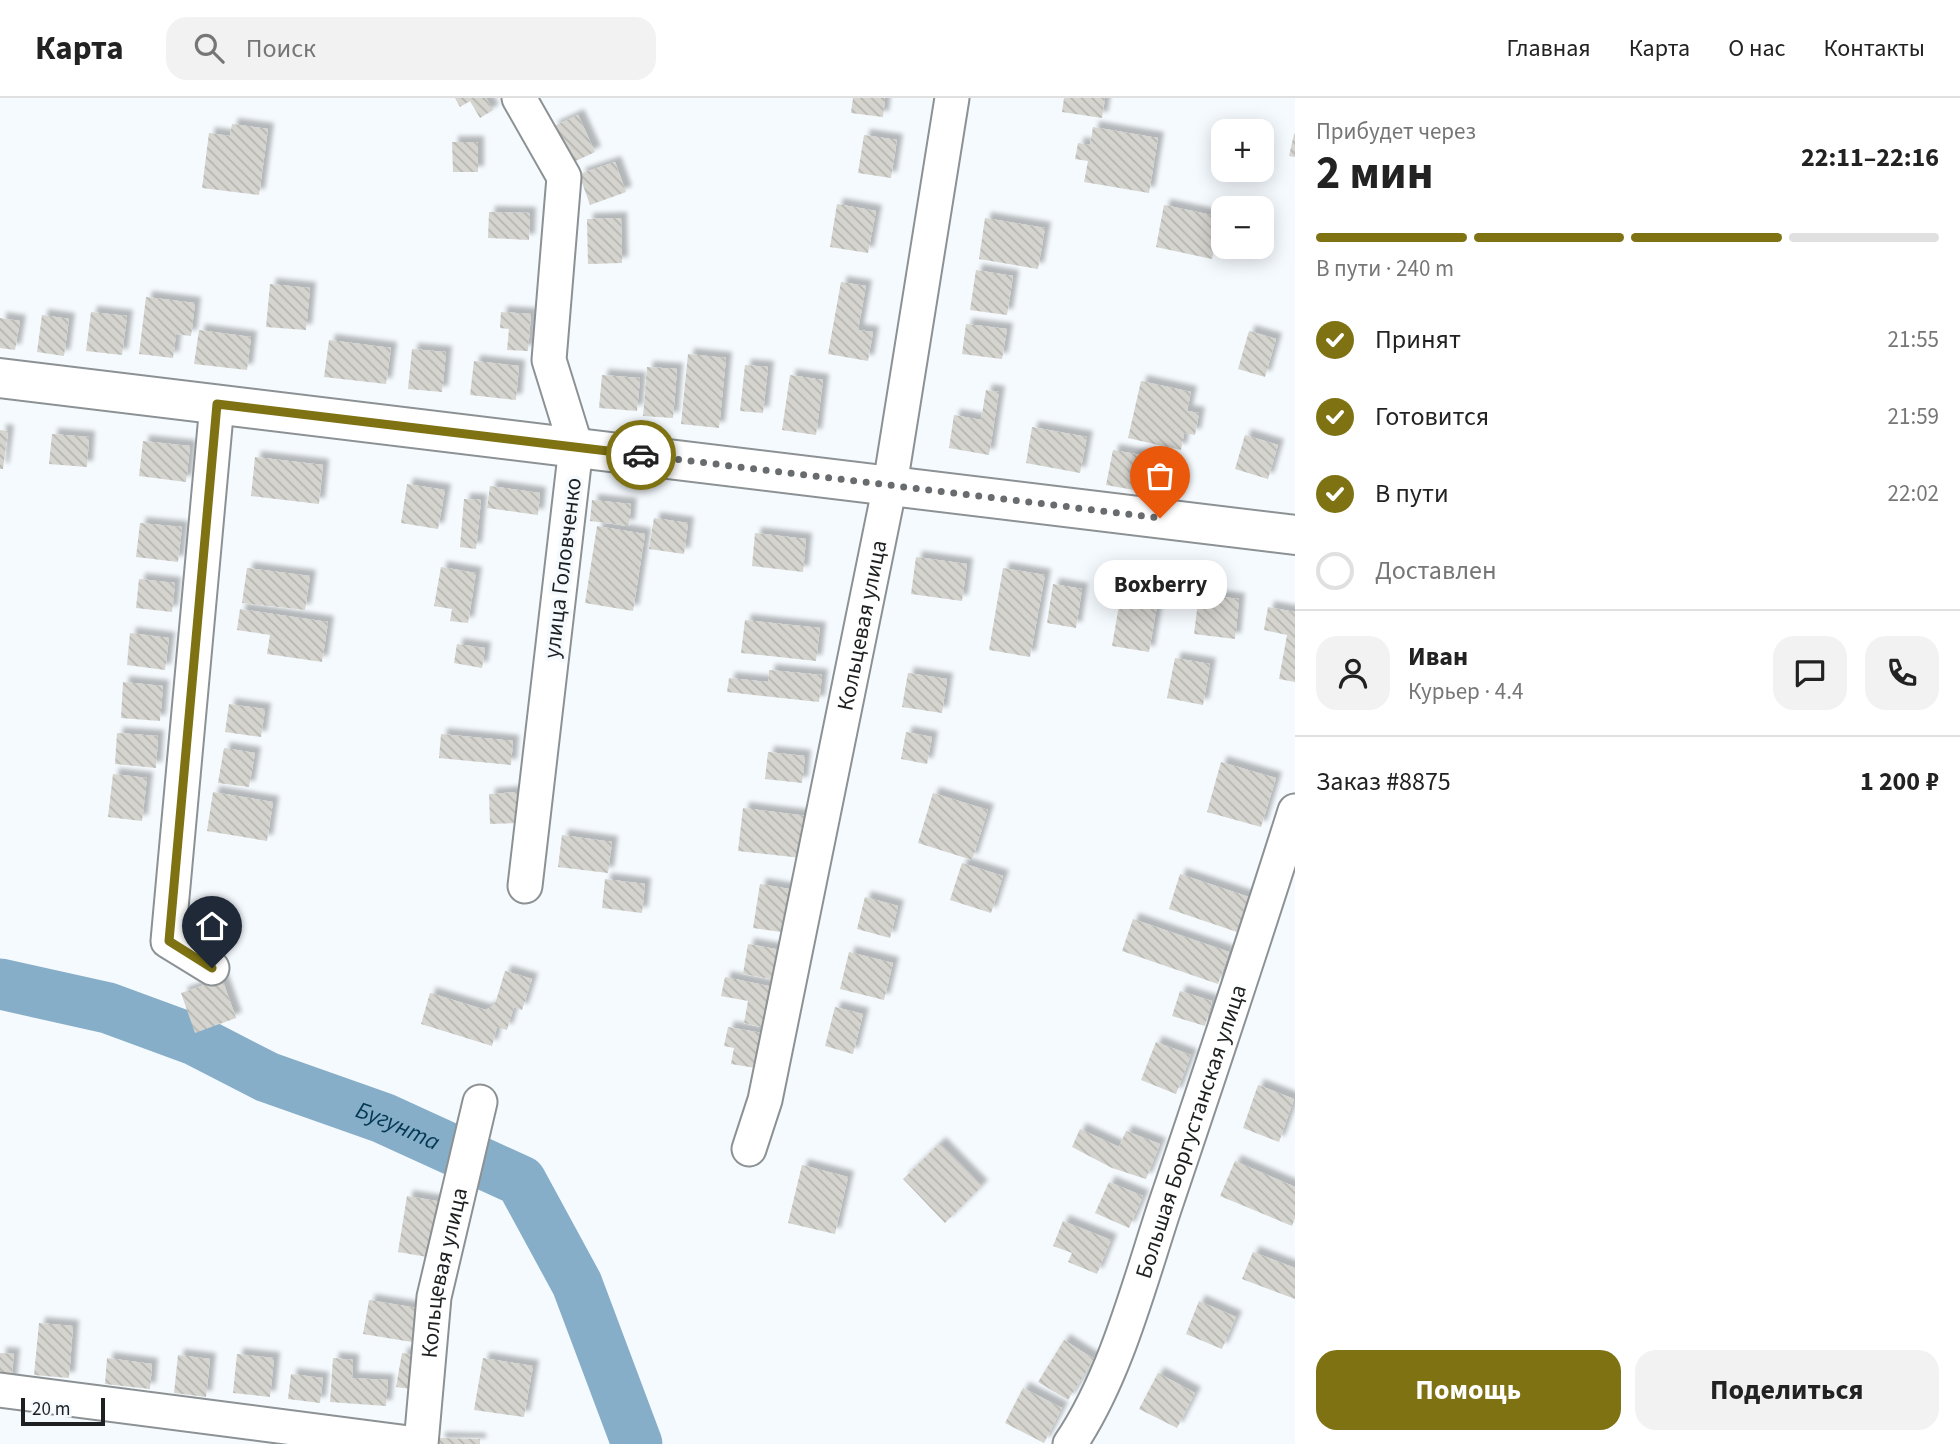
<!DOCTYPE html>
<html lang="ru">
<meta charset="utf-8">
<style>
body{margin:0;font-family:"Source Sans 3",sans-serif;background:#f2f2f2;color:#222;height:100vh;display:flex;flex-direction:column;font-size:26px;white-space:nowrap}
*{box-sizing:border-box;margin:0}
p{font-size:23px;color:#767676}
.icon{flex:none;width:38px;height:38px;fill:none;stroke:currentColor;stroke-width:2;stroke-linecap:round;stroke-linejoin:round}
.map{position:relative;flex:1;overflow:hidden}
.details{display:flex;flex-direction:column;background:#fff;width:665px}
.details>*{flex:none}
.fabs{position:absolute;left:1211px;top:21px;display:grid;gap:14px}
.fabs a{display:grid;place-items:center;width:63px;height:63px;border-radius:14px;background:#fff;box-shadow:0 4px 18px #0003;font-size:35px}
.scale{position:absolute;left:21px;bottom:18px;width:84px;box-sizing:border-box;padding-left:7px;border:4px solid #1d1f20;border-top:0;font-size:19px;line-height:24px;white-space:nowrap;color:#1d1f20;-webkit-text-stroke:5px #f5fafe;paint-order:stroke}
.pin{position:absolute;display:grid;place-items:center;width:60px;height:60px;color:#fff;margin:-72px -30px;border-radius:50% 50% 50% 0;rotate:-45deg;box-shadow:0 0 7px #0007}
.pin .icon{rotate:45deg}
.courier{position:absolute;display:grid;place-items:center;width:70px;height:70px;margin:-35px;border:5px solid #7e7212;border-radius:50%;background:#fff;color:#222;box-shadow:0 2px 9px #0007}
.bubble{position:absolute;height:49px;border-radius:21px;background:#fff;box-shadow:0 4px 18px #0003;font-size:23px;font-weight:700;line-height:49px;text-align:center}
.head em{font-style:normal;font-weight:700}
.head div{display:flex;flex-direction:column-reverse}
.head{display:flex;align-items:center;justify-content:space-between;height:119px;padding:0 21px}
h1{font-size:46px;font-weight:700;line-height:52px}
.bar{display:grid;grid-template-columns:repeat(4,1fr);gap:10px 7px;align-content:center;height:84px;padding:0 21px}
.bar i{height:9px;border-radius:5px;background:#e0e0e0}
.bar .current{background:#7e7212}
.bar p{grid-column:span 4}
.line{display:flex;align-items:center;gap:18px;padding:0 21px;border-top:2px solid #e0e0e0}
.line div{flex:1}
.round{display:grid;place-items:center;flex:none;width:74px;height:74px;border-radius:21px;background:#f2f2f2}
ol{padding:0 21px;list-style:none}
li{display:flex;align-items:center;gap:21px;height:77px}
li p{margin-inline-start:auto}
li .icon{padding:7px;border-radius:50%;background:#7e7212;color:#fff;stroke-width:4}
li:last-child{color:#767676}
li i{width:38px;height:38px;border:4px solid #e0e0e0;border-radius:50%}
.button{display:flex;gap:14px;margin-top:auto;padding:14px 21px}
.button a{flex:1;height:80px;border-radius:21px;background:#7e7212;color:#fff;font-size:28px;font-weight:700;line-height:80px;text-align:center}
.button a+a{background:#f2f2f2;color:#222}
header{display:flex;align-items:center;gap:42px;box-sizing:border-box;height:98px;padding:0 35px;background:#fff;border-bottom:2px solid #e0e0e0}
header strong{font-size:33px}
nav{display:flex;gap:38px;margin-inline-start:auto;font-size:24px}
.search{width:490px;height:63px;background:#f2f2f2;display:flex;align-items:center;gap:18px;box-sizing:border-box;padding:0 24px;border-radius:21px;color:#767676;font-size:26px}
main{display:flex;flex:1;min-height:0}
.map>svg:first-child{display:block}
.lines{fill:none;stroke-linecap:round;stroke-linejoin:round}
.river{stroke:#87aec8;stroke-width:51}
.building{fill:url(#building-back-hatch);filter:url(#shadow)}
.street-casing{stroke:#8c9194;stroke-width:37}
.secondary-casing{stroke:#8c9194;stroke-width:42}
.street{stroke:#fff;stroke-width:33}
.secondary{stroke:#fff;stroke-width:38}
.done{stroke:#696c6e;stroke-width:7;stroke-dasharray:0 12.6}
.route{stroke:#7e7212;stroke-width:9}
.labels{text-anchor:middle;stroke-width:7;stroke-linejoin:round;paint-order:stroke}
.street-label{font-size:23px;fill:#1d1f20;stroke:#f5fafe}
.water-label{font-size:24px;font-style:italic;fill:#033853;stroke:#f5fafe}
</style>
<header>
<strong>Карта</strong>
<div class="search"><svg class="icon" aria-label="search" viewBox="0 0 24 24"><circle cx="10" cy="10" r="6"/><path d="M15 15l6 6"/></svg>Поиск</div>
<nav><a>Главная</a><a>Карта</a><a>О нас</a><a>Контакты</a></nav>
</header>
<main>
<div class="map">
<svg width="1295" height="1346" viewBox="0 0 1295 1346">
<defs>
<pattern id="building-back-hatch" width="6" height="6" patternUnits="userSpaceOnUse" patternTransform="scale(1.75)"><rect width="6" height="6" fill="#d5d4cf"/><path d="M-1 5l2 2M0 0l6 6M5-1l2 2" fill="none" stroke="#b6b6b1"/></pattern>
<filter id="shadow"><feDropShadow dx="6" dy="-6" stdDeviation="2" flood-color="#0004"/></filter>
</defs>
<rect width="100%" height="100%" fill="#f5fafe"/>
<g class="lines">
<path class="river" id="s1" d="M0,886L108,910L195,942L267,979L383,1020L521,1083L577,1186L637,1346"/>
</g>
<path class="building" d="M455,0H486L493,12L480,20L470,3L460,9Z
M853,0H885L883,19L851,15Z
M1064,0H1105L1102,20L1062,14Z
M578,17L595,54L569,66L552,29Z
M232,26L268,31L259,97L202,90L209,35L230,38Z
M1093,29L1158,40L1149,95L1084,84L1088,63L1075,61L1078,45L1090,47Z
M1294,36H1295V59L1289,58Z
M864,37L897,42L891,80L858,75Z
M452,44H478V74H453Z
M615,64L626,94L590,107L579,76Z
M837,106L876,113L868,155L830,149Z
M1164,107L1221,119L1212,161L1156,149Z
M489,114L530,115L529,142L488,140Z
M621,120L622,165L588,166L587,121Z
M985,120L1045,130L1038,171L979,161Z
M976,172L1013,178L1007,217L970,212Z
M841,184L866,188L858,232L873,234L868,263L828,256Z
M270,186L310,190L306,232L266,229Z
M146,199L195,205L191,238L176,236L173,260L139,256Z
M91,214L127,218L122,257L86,253Z
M501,214L531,216L528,253L507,252L509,231L500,230Z
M42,217L69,221L64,258L37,254Z
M0,220L20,223L15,252L0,250Z
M966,226L1007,231L1002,261L962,256Z
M199,232L251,239L247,272L194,266Z
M1249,233L1276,241L1265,279L1238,271Z
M329,242L391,250L386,286L324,279Z
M412,251L446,254L442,294L408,291Z
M688,256L726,260L719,330L681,326Z
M474,263L519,268L516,302L470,297Z
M745,267L768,269L763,315L740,313Z
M647,269L677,271L673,320L643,318Z
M602,277L640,280L637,313L599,310Z
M790,277L823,282L816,337L782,332Z
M1141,283L1191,294L1187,313L1199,315L1195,337L1184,335L1181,352L1128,340Z
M986,292L999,294L989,357L949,350L954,317L981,322Z
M1032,329L1087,339L1080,375L1026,365Z
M0,332L8,333L3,371H0Z
M52,336L89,339L87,369L49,366Z
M1245,337L1278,347L1268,381L1235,371Z
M143,343L190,348L186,384L139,378Z
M1113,352L1163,361L1157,396L1106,387Z
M255,359L323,367L319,406L251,398Z
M407,386L445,392L438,431L401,425Z
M490,388L540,395L538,417L487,410Z
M464,401L481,402L476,451L460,449Z
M592,402L631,406L629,428L590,423Z
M654,420L688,425L684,456L649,451Z
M140,425L182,429L178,464L136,459Z
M597,428L645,436L633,513L585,505Z
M755,435L806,441L803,474L752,468Z
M916,459L967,466L962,503L911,496Z
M441,469L476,475L468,525L450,523L452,511L434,508Z
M247,470L310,478L305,512L242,505Z
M1003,470L1045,477L1030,559L989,552Z
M139,481L175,485L172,514L136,510Z
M1053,486L1082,491L1076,530L1047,525Z
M1121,496L1158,502L1149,554L1112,548Z
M1199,496L1239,501L1235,541L1194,536Z
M1268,509L1295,514V584L1279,581L1287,537L1264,532Z
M240,511L328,524L322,564L267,556L270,537L237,532Z
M745,522L820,530L816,563L741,555Z
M130,535L169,540L165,572L127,567Z
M457,546L485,550L482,570L454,565Z
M1175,560L1210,566L1203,607L1167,600Z
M769,572L822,577L819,604L727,594L729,580L768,584Z
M908,575L947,581L942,615L902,609Z
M123,584L163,588L160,623L121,620Z
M229,606L265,611L261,639L225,634Z
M906,634L932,639L927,666L901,661Z
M117,635L158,638L156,670L115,666Z
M441,636L513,643L511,667L439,660Z
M224,650L255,655L249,689L218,685Z
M768,654L805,658L802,685L765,681Z
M1221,664L1276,680L1261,729L1207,714Z
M113,676L147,680L142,723L108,719Z
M213,694L273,704L267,743L207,733Z
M519,694L521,725L490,726L489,696Z
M933,695L988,712L972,762L918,745Z
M743,710L807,718L802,760L738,753Z
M562,737L612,744L608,775L558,769Z
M962,765L1003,778L991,815L950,802Z
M1180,776L1249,799L1237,834L1169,811Z
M605,781L645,786L642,815L602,810Z
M760,786L795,792L788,835L753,830Z
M865,799L898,808L890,840L857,831Z
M1133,821L1229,854L1218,886L1122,853Z
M748,846L781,852L776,882L743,876Z
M849,854L893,865L884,902L840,891Z
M505,873L532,881L522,912L514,909L507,932L497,929L492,948L421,926L430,895L486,912L495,906Z
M725,879L783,891L774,932L744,925L748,903L721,898Z
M222,881L236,920L195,935L181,895Z
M1180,893L1212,903L1205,928L1172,918Z
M835,909L863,916L853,956L825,948Z
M728,929L774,937L768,972L731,966L734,950L724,948Z
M1156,944L1191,957L1176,996L1141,982Z
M1258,987L1294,1001L1279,1044L1243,1030Z
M1080,1031L1119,1049L1126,1033L1160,1046L1146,1081L1112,1070L1072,1049Z
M940,1045L982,1088L945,1125L903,1081Z
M1235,1063L1295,1089V1120L1292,1128L1220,1098Z
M802,1067L848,1079L835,1136L788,1125Z
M1109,1084L1143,1098L1129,1130L1095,1115Z
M407,1098L448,1105L439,1161L398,1154Z
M1063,1123L1111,1142L1097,1176L1068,1164L1072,1155L1053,1148Z
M1253,1154L1295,1170V1201L1242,1181Z
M369,1202L429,1212L424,1246L363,1236Z
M1199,1203L1236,1219L1222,1251L1186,1236Z
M39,1225L73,1228L69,1280L34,1277Z
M1064,1242L1094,1261L1068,1302L1038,1284Z
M0,1255L14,1256L11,1285L0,1283Z
M402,1255L423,1259L417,1292L396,1289Z
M237,1256L274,1260L270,1299L233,1295Z
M178,1257L210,1261L206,1299L174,1295Z
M107,1260L152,1266L150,1291L105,1286Z
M333,1260L353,1262L352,1280L388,1282L386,1308L330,1304Z
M483,1260L533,1268L524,1319L474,1312Z
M1158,1275L1195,1295L1177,1330L1139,1311Z
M291,1276L323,1280L320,1305L288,1301Z
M1023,1290L1062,1310L1044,1345L1005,1325Z
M439,1340L480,1341V1346H439Z"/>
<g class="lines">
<defs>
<g id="street">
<path d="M519,0L564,79L549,262L576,349L525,788"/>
<path d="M212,870L168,843L217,306"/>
<path id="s2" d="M749,1051L765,1002L890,387L952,0"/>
<path d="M0,1292L417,1346"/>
<path id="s3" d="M421,1346L434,1199L480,1004"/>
<path id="s4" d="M1070,1346C1115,1280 1139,1187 1164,1111C1209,978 1253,846 1295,713"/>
</g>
<path id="secondary" d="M0,280L1295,437"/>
</defs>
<use href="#street" class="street-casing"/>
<use href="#secondary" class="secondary-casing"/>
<use href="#street" class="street"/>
<use href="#secondary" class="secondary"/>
</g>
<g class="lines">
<path class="done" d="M641,357L1160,420"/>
<path class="route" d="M212,870L169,843L217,306L641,357"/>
</g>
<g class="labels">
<g class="street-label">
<text transform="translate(562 470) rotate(-83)" y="8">улица Головченко</text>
<text dy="8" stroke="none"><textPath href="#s2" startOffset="536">Кольцевая улица</textPath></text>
<text dy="8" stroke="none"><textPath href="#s4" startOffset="336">Большая Боргустанская улица</textPath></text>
<text dy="8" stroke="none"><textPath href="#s3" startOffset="173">Кольцевая улица</textPath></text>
</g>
<g class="water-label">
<text dy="8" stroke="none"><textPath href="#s1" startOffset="424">Бугунта</textPath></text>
</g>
</g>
</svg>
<div class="fabs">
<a>+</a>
<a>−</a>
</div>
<div class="scale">20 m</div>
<div class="pin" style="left:1160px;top:420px;background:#ea580c"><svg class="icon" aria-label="bag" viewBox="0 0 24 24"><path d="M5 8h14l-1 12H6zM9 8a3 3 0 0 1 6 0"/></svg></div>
<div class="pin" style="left:212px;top:870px;background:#1f2937"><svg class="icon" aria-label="home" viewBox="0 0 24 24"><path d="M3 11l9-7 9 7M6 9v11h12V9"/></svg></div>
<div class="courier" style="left:641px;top:357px"><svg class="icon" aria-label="car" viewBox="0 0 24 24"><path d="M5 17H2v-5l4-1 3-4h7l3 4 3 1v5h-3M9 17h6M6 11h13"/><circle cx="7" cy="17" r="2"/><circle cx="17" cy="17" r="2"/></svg></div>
<div class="bubble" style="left:1094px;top:462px;width:133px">Boxberry</div>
</div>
<section class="details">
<div class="head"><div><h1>2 мин</h1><p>Прибудет через</p></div><em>22:11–22:16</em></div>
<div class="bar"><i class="current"></i><i class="current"></i><i class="current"></i><i></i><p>В пути · 240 m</p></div>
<ol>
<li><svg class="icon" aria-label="check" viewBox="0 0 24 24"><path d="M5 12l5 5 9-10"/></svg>Принят<p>21:55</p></li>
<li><svg class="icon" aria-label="check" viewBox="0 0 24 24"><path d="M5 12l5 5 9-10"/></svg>Готовится<p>21:59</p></li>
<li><svg class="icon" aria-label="check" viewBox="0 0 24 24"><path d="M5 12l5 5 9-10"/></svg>В пути<p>22:02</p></li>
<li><i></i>Доставлен</li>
</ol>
<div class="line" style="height:126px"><a class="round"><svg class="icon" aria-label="person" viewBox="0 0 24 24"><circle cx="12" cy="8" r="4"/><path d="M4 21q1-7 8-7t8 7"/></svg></a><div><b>Иван</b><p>Курьер · 4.4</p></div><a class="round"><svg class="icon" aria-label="chat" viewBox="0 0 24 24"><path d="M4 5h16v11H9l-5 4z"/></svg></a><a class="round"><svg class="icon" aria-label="phone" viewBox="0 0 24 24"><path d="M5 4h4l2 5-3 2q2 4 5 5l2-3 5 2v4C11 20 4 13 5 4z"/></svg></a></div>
<div class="line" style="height:91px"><div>Заказ #8875</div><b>1 200 ₽</b></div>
<div class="button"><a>Помощь</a><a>Поделиться</a></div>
</section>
</main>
